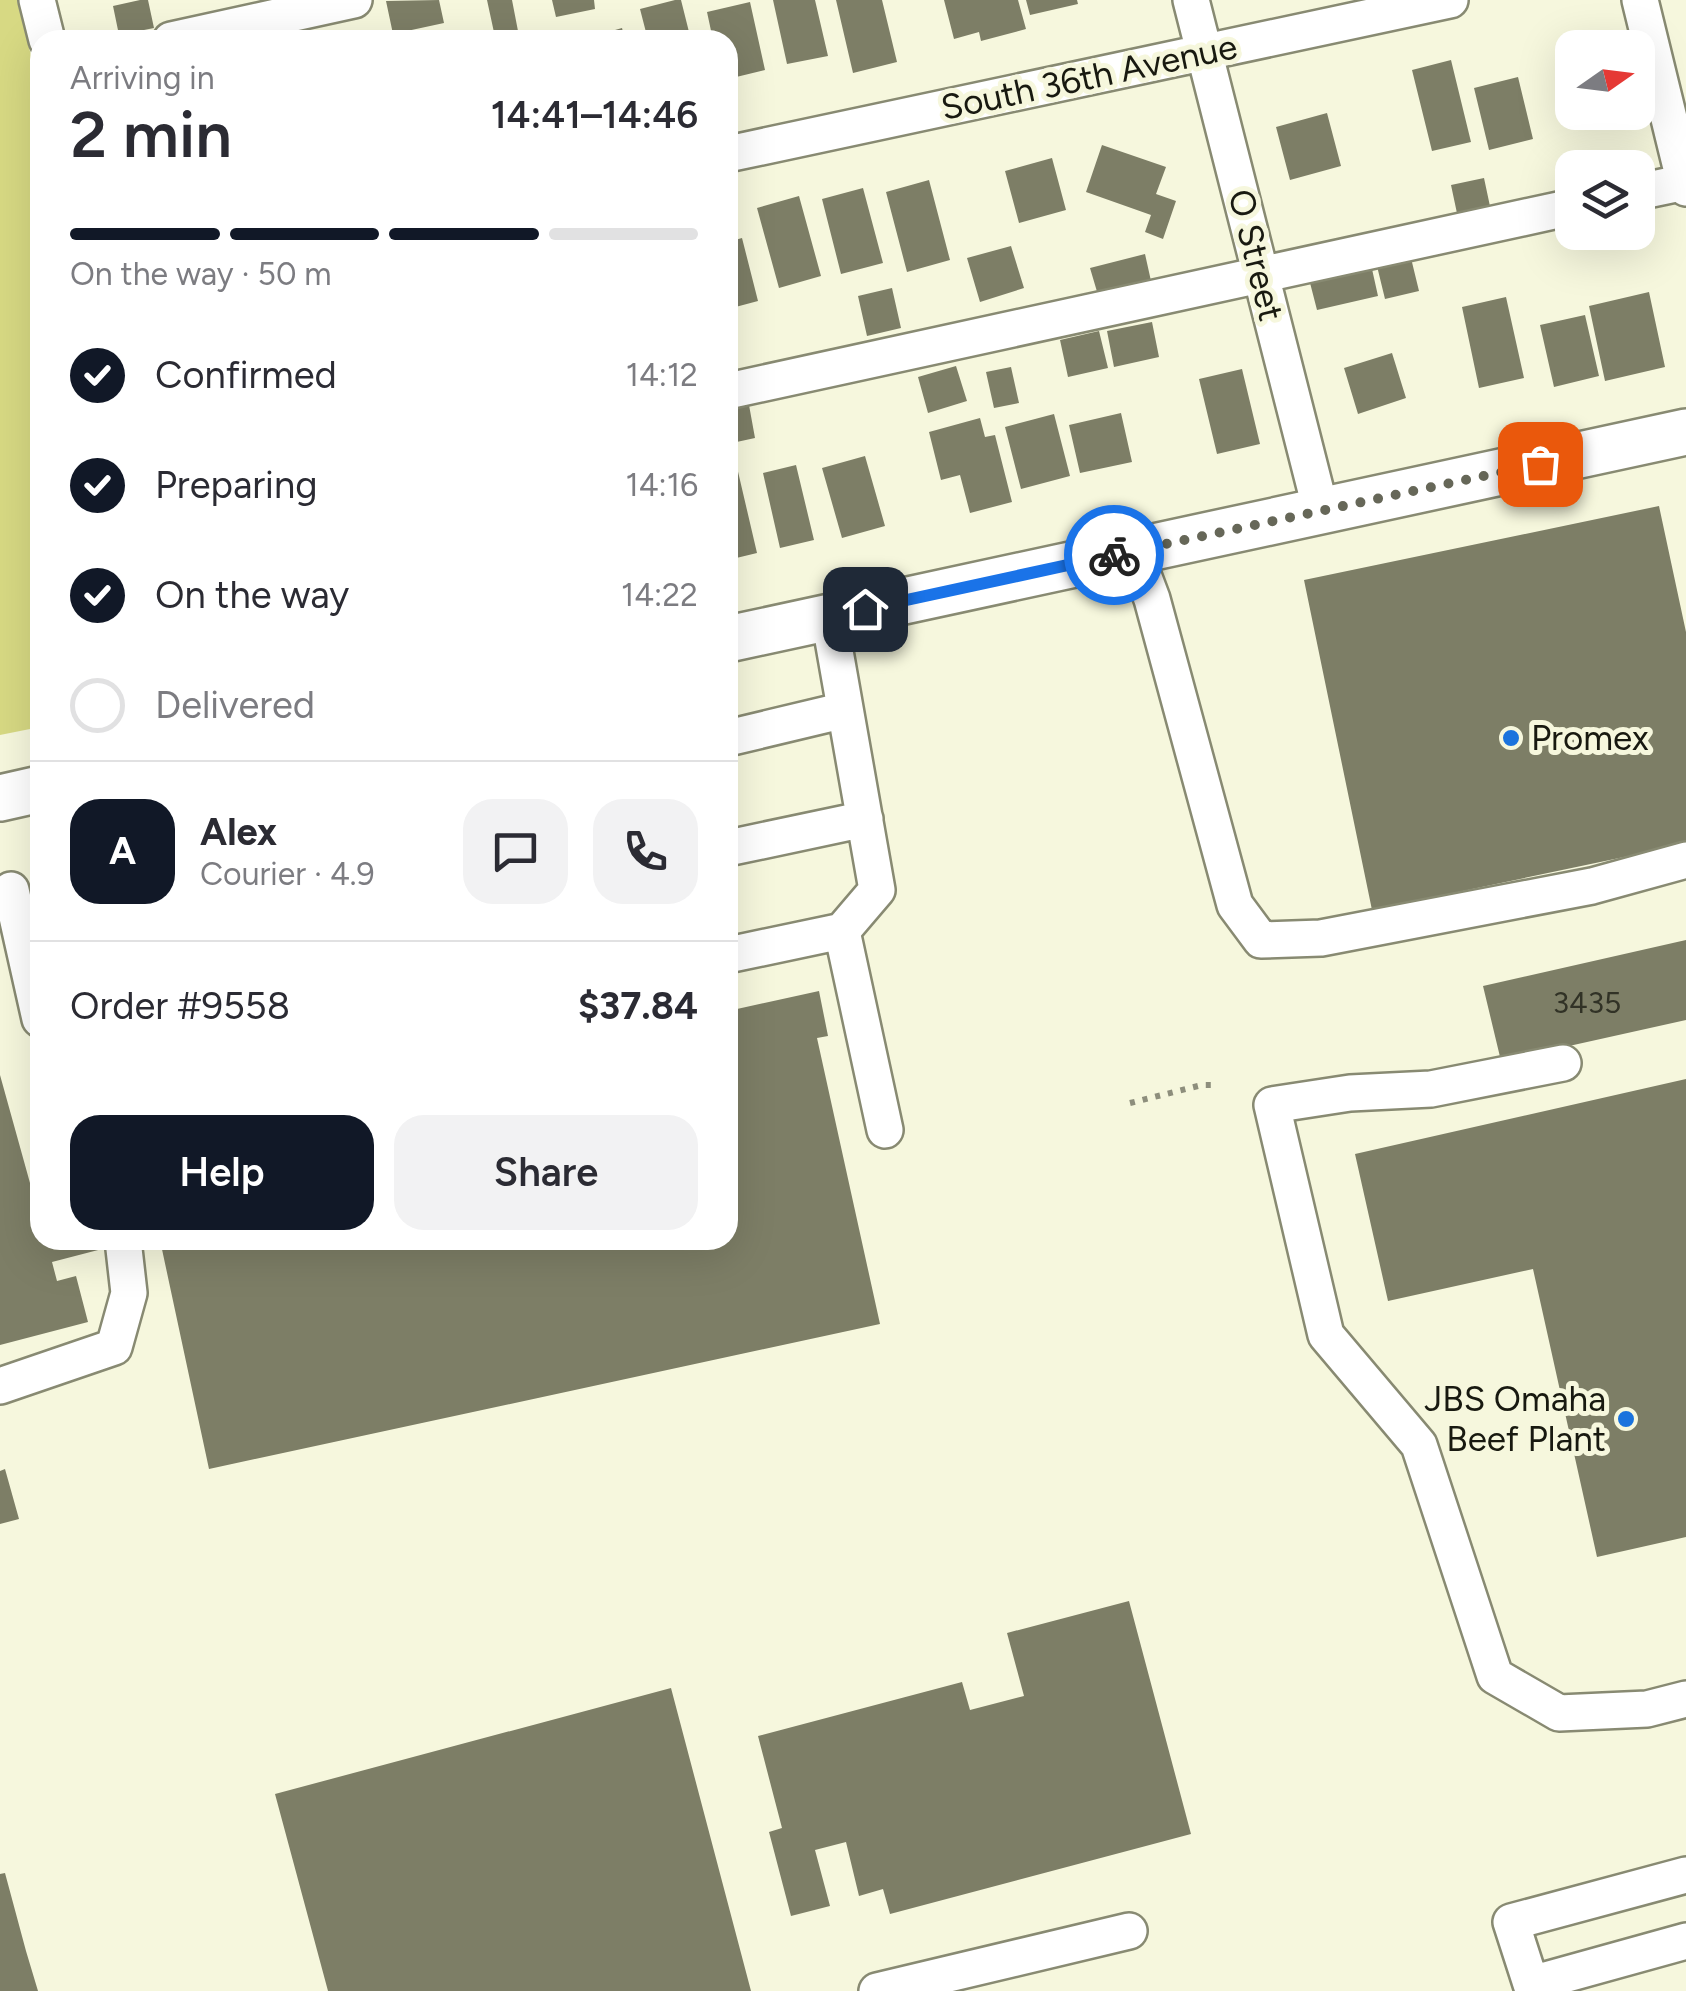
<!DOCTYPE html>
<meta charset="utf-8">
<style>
body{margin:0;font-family:Figtree,sans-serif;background:#f2f2f3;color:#2b2b33;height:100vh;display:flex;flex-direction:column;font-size:38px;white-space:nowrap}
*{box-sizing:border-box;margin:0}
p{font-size:32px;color:#7c7c81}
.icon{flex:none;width:55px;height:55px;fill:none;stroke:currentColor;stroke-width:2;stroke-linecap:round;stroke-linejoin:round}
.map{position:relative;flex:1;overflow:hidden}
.side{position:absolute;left:30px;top:30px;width:708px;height:1220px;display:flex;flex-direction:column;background:#fff;border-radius:30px;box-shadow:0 10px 40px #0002}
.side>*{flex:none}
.needle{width:65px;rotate:76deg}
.buttons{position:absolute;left:1555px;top:30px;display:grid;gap:20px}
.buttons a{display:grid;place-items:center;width:100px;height:100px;border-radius:20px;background:#fff;box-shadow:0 10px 40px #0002;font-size:50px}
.pin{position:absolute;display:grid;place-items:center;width:85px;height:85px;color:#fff;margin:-42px;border-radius:20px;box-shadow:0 5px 15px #0006}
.courier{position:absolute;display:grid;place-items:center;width:100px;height:100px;margin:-50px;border:8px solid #1a73e8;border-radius:50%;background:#fff;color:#222;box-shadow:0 2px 12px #0007}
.summary em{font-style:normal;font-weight:600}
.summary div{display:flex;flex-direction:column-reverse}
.summary{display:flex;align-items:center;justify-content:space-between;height:170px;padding:0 40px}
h1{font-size:65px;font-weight:600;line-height:75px}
.bar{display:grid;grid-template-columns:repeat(4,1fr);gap:15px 10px;align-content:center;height:120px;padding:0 40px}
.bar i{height:12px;border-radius:8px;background:#e1e1e2}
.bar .selected{background:#111827}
.bar p{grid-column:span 4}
.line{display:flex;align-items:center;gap:25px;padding:0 40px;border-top:2px solid #e1e1e2}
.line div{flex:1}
.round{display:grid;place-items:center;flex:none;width:105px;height:105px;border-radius:30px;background:#f2f2f3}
ol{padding:0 40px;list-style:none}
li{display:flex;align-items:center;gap:30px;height:110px}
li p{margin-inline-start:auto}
li .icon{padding:10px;border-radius:50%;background:#111827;color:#fff;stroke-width:4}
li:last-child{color:#7c7c81}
li i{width:55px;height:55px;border:5px solid #e1e1e2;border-radius:50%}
.primary-button{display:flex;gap:20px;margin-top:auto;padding:20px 40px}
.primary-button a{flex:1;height:115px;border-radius:30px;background:#111827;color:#fff;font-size:40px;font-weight:600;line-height:115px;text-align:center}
.primary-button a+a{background:#f2f2f3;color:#2b2b33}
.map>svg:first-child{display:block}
.green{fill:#d7d983}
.building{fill:#7d7e66}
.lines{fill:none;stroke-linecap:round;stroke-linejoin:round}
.minor-casing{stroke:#888a72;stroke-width:40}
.major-casing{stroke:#888a72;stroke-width:50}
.path{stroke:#8d8e7c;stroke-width:6;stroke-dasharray:5 8;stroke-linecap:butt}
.minor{stroke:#fff;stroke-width:35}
.major{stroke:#fff;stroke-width:45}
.done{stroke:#666758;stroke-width:10;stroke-dasharray:0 18}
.route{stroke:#1a73e8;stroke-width:12}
.poi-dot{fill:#1a73dd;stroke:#f6f7dd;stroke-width:4}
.labels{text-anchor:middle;stroke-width:10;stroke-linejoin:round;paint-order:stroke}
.number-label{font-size:30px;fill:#313226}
.street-label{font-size:35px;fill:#181910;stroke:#f6f7dd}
.poi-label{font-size:35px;fill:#181910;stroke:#f6f7dd;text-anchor:start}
</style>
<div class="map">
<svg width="1686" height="1991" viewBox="0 0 1686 1991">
<rect width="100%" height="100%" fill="#f6f7dd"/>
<path class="green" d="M0,0H17L40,91V727L0,735Z"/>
<path class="building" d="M140,0H148L154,28L119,35L113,6Z
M439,0L444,23L393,34L386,1Z
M487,0H512L518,31L495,37Z
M552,0H594L595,9L556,17Z
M675,0H681L691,40H648L640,9Z
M773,0H815L828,56L787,64Z
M836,0H882L897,62L853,73Z
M944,0H1018L1026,29L981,41L979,32L954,39Z
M1026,0H1077L1078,4L1030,15Z
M750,2L765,70L728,79V40H713L707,12Z
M622,28L625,40H584V39Z
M1451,60L1471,142L1432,151L1412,70Z
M1518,77L1533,139L1489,150L1474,88Z
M1327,113L1341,166L1290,180L1276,127Z
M1102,145L1166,167L1156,194L1176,201L1163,239L1145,232L1151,215L1086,192Z
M1052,158L1066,210L1019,223L1005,171Z
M1484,178L1491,211L1458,218L1451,185Z
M929,180L950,260L907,272L886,192Z
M863,188L883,263L841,274L822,199Z
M799,196L821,276L779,288L757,208Z
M742,238L758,301L728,309V242Z
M1011,246L1024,288L980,302L967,258Z
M1145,254L1151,281L1098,295L1090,268Z
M1410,254L1419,291L1385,299L1376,262Z
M1370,260L1378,296L1317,310L1308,275Z
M892,288L901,328L867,336L858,296Z
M1649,292L1665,367L1605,381L1589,306Z
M1506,297L1524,378L1479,388L1462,307Z
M1585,315L1599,376L1554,387L1540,325Z
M1152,322L1159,357L1114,367L1107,331Z
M1099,331L1108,368L1068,377L1060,340Z
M1392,353L1406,398L1358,414L1344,368Z
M956,366L967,401L928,413L918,377Z
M1011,367L1019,403L994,408L986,372Z
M1242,369L1260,444L1217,454L1199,379Z
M749,405L755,438L732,443L728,410Z
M1121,413L1132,462L1080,473L1069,425Z
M1054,414L1070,476L1021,489L1005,427Z
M980,418L985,437L995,435L1012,502L970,513L960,475L941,480L929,432Z
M865,456L885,526L842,538L822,468Z
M736,463L757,553L728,560V465Z
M796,465L814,540L780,548L763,473Z
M1659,506L1686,632V844L1372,910L1304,580Z
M1686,940V1020L1501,1061L1483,986Z
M819,991L828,1036L817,1038L880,1324L209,1469L160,1240H728V1011Z
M0,1075L35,1201L40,1200V1240H100L102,1249L52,1262L57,1281L76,1276L88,1322L0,1345Z
M1686,1079V1537L1597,1557L1533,1269L1388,1301L1355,1154Z
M5,1469L19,1519L0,1524V1471Z
M1129,1601L1191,1834L890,1914L883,1889L859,1896L846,1842L815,1850L830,1906L791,1916L769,1832L782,1828L758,1736L962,1682L970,1710L1024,1696L1007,1633Z
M671,1688L751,1991H328L275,1794Z
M5,1873L26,1951L38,1991H0V1874Z"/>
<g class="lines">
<defs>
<path id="minor" d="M37,0L47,40
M1191,0L1321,511
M1640,0L1686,188
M171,40L354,0
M728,154L1450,0
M1638,192L1685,182
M728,391L1572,207
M1134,551L1152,599L1235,905L1261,940L1321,938L1592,886L1686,860
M728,738L845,710
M728,848L865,819
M11,890L40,1019
M842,931L885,1130
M728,955L842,931L877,890L829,617
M1563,1063L1431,1089L1350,1093L1272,1105L1326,1335L1419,1445L1495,1676L1559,1713L1647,1709L1686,1699
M0,1386L114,1347L129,1293L123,1240
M1686,1875L1511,1922L1531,1984L1686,1941
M877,1991L1129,1931"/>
<path id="major" d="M728,639L1686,432
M0,798L40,789"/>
</defs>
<use href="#minor" class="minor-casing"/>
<use href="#major" class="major-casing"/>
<path class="path" d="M1130,1103L1202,1085H1214"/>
<use href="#minor" class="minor"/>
<use href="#major" class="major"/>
</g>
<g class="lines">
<path class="done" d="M1114,555L1540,464"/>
<path class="route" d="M865,609L1114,555"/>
</g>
<g class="poi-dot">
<circle cx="1511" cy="738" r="10"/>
<circle cx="1626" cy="1419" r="10"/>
</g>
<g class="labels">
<g class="number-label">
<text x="1587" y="1013">3435</text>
</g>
<g class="street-label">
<text transform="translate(1089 77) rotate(-12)" y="12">South 36th Avenue</text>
<text transform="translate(1256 255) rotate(76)" y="12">O Street</text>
</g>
<g class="poi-label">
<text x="1531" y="750">Promex</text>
<text x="1606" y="1411" text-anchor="end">JBS Omaha<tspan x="1606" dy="40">Beef Plant</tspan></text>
</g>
</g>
</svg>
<div class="buttons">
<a><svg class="needle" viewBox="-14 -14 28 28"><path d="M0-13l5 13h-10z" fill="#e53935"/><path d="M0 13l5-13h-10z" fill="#7c7c81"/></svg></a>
<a><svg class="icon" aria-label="layers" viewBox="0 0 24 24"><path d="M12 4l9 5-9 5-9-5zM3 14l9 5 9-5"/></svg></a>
</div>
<div class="pin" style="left:1540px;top:464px;background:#ea580c"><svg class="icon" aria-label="bag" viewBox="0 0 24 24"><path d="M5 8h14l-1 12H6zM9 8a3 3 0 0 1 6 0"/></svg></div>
<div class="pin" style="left:865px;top:609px;background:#1f2937"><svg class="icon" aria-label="home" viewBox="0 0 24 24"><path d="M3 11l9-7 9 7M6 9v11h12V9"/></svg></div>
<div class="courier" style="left:1114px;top:555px"><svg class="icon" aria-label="bike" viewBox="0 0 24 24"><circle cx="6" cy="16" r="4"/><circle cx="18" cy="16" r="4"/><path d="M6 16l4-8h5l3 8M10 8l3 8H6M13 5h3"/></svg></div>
<section class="side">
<div class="summary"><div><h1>2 min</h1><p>Arriving in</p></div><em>14:41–14:46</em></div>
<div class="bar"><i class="selected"></i><i class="selected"></i><i class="selected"></i><i></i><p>On the way · 50 m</p></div>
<ol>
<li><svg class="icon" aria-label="check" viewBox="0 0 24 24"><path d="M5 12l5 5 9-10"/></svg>Confirmed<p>14:12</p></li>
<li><svg class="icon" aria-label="check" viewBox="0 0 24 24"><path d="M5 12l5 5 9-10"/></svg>Preparing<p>14:16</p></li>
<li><svg class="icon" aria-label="check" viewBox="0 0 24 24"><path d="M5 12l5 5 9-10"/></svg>On the way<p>14:22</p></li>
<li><i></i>Delivered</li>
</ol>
<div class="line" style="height:180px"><b class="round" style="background:#111827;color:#fff">A</b><div><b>Alex</b><p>Courier · 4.9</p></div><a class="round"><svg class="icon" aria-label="chat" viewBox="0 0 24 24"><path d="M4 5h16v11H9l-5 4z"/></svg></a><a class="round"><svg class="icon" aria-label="phone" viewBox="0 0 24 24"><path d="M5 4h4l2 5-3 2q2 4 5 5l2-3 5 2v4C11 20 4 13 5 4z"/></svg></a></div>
<div class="line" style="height:130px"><div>Order #9558</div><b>$37.84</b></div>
<div class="primary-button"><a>Help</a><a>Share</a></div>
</section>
</div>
